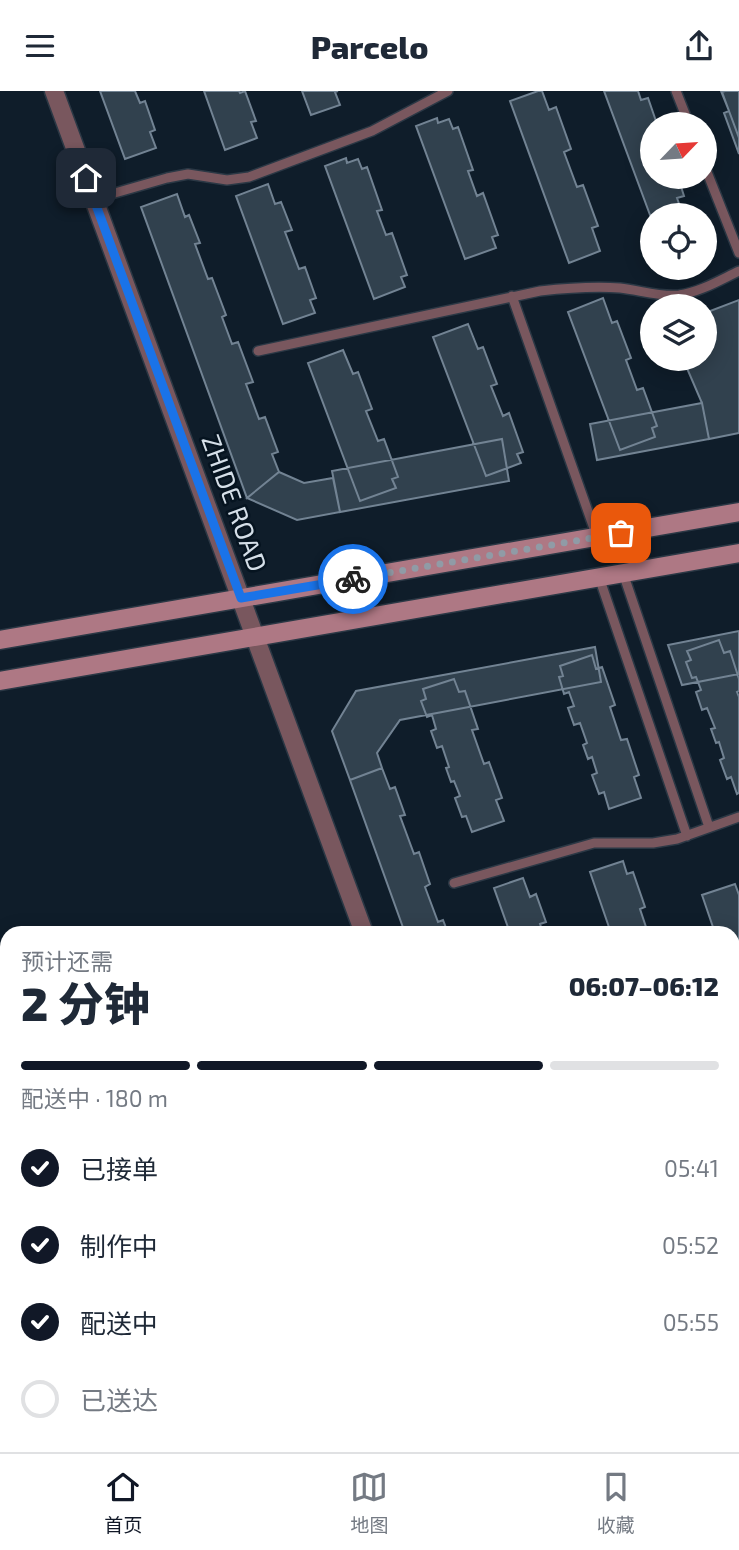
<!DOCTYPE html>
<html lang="zh">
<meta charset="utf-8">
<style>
body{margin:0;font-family:"Exo 2","Noto Sans SC",sans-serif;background:#f2f2f3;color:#1f2937;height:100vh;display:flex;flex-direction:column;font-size:26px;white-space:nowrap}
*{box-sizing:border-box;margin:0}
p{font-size:23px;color:#747a83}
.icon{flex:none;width:38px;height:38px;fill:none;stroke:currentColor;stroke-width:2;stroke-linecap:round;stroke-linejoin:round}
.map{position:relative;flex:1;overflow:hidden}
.panel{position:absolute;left:0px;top:835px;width:740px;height:527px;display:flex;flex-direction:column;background:#fff;border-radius:21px 21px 0 0;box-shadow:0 4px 18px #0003}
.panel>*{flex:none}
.needle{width:46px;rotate:65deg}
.fabs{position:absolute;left:640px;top:21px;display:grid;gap:14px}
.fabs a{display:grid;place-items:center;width:77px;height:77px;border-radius:50%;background:#fff;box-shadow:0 4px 18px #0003;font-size:35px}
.pin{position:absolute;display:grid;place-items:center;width:60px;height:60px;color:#fff;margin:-30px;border-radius:14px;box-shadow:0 4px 10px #0006}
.courier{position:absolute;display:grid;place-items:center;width:70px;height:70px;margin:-35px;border:5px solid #1a73e8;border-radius:50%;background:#fff;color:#222;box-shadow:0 2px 9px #0007}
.summary em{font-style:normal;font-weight:800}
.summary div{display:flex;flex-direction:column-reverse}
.summary{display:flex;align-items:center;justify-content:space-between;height:119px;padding:0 21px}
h1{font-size:46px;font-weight:800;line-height:52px}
.bar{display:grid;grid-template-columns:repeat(4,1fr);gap:10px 7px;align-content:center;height:84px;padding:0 21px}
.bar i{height:9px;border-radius:5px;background:#e0e1e3}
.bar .active{background:#111827}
.bar p{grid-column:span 4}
ol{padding:0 21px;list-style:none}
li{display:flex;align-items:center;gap:21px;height:77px}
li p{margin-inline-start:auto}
li .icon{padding:7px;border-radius:50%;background:#111827;color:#fff;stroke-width:4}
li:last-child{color:#747a83}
li i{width:38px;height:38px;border:4px solid #e0e1e3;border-radius:50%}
header{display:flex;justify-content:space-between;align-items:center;height:91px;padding:0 21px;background:#fff;font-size:32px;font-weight:800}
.dock{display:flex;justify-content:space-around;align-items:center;height:98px;border-top:2px solid #e0e1e3;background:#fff;font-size:19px;color:#747a83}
.dock a{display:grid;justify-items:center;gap:4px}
.dock .active{color:#111827}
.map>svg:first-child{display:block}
.building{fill:#31414e;stroke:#728393;stroke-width:2}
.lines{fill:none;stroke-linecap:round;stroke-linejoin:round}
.service-casing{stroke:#2b3845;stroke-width:12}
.tertiary-casing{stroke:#2b3845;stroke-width:21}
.secondary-casing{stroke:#2b3845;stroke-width:21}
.service{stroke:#79575e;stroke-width:9}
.tertiary{stroke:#79575e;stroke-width:18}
.secondary{stroke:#ae7884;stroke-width:18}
.done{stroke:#909ba6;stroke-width:7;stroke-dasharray:0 12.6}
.route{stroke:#1a73e8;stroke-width:9}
.labels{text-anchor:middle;stroke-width:5;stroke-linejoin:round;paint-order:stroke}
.street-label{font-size:26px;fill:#d5dfe8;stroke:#061420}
</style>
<header><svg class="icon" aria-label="menu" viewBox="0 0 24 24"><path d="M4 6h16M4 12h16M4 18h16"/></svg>Parcelo<svg class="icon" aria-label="share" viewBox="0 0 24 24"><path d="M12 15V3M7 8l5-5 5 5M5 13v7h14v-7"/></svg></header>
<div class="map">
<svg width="739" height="1361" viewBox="0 0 739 1361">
<rect width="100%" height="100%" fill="#0f1d2a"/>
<path class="building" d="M100,0H135L140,12L145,10L155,39L150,41L156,57L125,68Z
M204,0H239L240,2L245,0L256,30L251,31L257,47L225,59Z
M302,0H338L335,1L340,14L311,24Z
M538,0H542L549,19L556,16L571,58L564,61L577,96L583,94L598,135L592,137L600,160L569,172L510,10Z
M604,0H638L641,9L648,7L657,33H653L652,39L653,86H678L684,105L677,107L683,124H653V132Z
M721,0H739V47L729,20Z
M725,0H739V63L724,22L729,20L722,1Z
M437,27L438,32L449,28L453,38L458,36L473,79L468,80L477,105L483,102L498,144L492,146L496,157L465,168L416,35Z
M346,67L347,72L358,68L362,78L367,76L382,119L377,120L386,144L392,142L407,184L401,186L405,196L374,208L325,75Z
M268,93L275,113L281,111L292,139L285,141L299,178L305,176L316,207L310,209L315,222L283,233L236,105Z
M177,103L185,126L189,124L200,152L195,153L208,188L212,187L226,224L222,226L232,253L238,251L253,291L246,293L259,328L265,326L278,361L272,363L279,381L247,407L141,116Z
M603,207L612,232L617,230L631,267L626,269L637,299L643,297L657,335L652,337L655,346L620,359L568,221Z
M739,209V342L709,348L702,312L683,268H705V222Z
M468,233L478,258L483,256L497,293L491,295L503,325L509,322L523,361L517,363L521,372L486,385L433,246Z
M343,259L353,283L358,281L372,318L366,320L378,350L384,348L398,386L392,388L396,397L360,410L308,272Z
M702,312L709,348L597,369L590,333Z
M502,348L509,390L340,421L332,380Z
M279,381L304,392L333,387L340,421L297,429L247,407Z
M739,540V583L682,594L668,554Z
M719,549L724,562L730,560L739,588V600L737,601L739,606V702L737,703L731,686L727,688L720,669L724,667L719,651L716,652L711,638L715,637L707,617L702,619L696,601L701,599L696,586L692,587L686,571L691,569L687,560Z
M595,556L601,591L400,629L377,662L382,677L350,689L332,640L356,600Z
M592,564L596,578L602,576L615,614L610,616L621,649L627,648L639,684L634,686L641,707L609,718L604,701L599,703L592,684L597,682L592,666L588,668L583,654L587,652L580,632L574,634L568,617L574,615L569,601L564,603L559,586L563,585L560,575Z
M454,588L459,601L465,600L478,638L472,639L484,673L489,671L502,707L496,709L504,730L472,741L466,725L462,726L455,707L460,705L454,690L451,691L446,677L449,676L442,655L437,657L431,640L436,638L432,624L427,626L421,610L426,608L423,598Z
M382,677L390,698L395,696L405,724L400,725L414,763L419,761L430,793L425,796L438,831L443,829L448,842H405L350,689Z
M623,770L627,783L633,781L645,816L640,818L648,842H611L590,781Z
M523,787L530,806L536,803L546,831L540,833L543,842H510L494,797Z
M735,793L739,804V910L733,894V842H715L702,804Z
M738,1075L739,1197L737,1198L733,1187V1077Z"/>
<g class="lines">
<defs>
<path id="service" d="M676,0L689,33
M705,76L739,162
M94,108L167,87L188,83L227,89L249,86L372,40L448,0
M512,205L597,446
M258,260L540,200C567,197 593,195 620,197C639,199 660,206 679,204C700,201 720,189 739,180
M623,482L709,736
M599,486L687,745
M454,792L594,752H653L677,748L739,726
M733,1036L739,1035"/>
<path id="tertiary" d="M54,0L364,842
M554,1354L556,1361"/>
<path id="secondary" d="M0,549L739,421
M0,590L739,462"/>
</defs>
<use href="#service" class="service-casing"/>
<use href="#tertiary" class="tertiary-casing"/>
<use href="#secondary" class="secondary-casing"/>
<use href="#service" class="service"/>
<use href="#tertiary" class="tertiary"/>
<use href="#secondary" class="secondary"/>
</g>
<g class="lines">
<path class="done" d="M353,488L621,442"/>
<path class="route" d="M86,87L241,507L353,488"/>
</g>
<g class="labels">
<g class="street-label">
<text transform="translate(234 412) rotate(70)" y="9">ZHIDE ROAD</text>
</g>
</g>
</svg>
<div class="fabs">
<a><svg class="needle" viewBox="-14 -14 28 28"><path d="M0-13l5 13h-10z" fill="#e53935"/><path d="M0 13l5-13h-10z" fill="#747a83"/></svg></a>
<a><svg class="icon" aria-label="locate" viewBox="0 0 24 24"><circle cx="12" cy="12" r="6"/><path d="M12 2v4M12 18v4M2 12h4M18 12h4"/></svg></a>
<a><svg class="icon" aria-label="layers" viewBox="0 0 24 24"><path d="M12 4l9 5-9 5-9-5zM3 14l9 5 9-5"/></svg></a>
</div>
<div class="pin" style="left:621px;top:442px;background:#ea580c"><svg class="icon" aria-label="bag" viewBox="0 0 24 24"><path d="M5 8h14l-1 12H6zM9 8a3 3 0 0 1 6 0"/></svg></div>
<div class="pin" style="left:86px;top:87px;background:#1f2937"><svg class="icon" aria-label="home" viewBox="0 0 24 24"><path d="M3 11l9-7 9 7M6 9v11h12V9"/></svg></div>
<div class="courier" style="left:353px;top:488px"><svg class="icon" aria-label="bike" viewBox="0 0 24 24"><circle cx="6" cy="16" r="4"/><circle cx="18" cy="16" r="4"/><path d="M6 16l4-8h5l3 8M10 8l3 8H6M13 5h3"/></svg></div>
<section class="panel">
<div class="summary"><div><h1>2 分钟</h1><p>预计还需</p></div><em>06:07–06:12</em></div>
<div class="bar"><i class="active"></i><i class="active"></i><i class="active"></i><i></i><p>配送中 · 180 m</p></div>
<ol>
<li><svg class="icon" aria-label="check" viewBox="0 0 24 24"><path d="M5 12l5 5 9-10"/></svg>已接单<p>05:41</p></li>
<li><svg class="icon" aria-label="check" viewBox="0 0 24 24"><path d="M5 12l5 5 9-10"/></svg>制作中<p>05:52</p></li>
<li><svg class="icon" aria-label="check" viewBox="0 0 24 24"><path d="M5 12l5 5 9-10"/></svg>配送中<p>05:55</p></li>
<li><i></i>已送达</li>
</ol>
</section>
</div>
<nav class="dock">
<a class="active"><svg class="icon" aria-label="home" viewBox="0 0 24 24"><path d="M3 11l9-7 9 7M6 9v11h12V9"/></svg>首页</a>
<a><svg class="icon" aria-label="map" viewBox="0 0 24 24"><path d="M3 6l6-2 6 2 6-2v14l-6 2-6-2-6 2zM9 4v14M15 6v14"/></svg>地图</a>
<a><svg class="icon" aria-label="saved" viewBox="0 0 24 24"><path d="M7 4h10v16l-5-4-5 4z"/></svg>收藏</a>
</nav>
